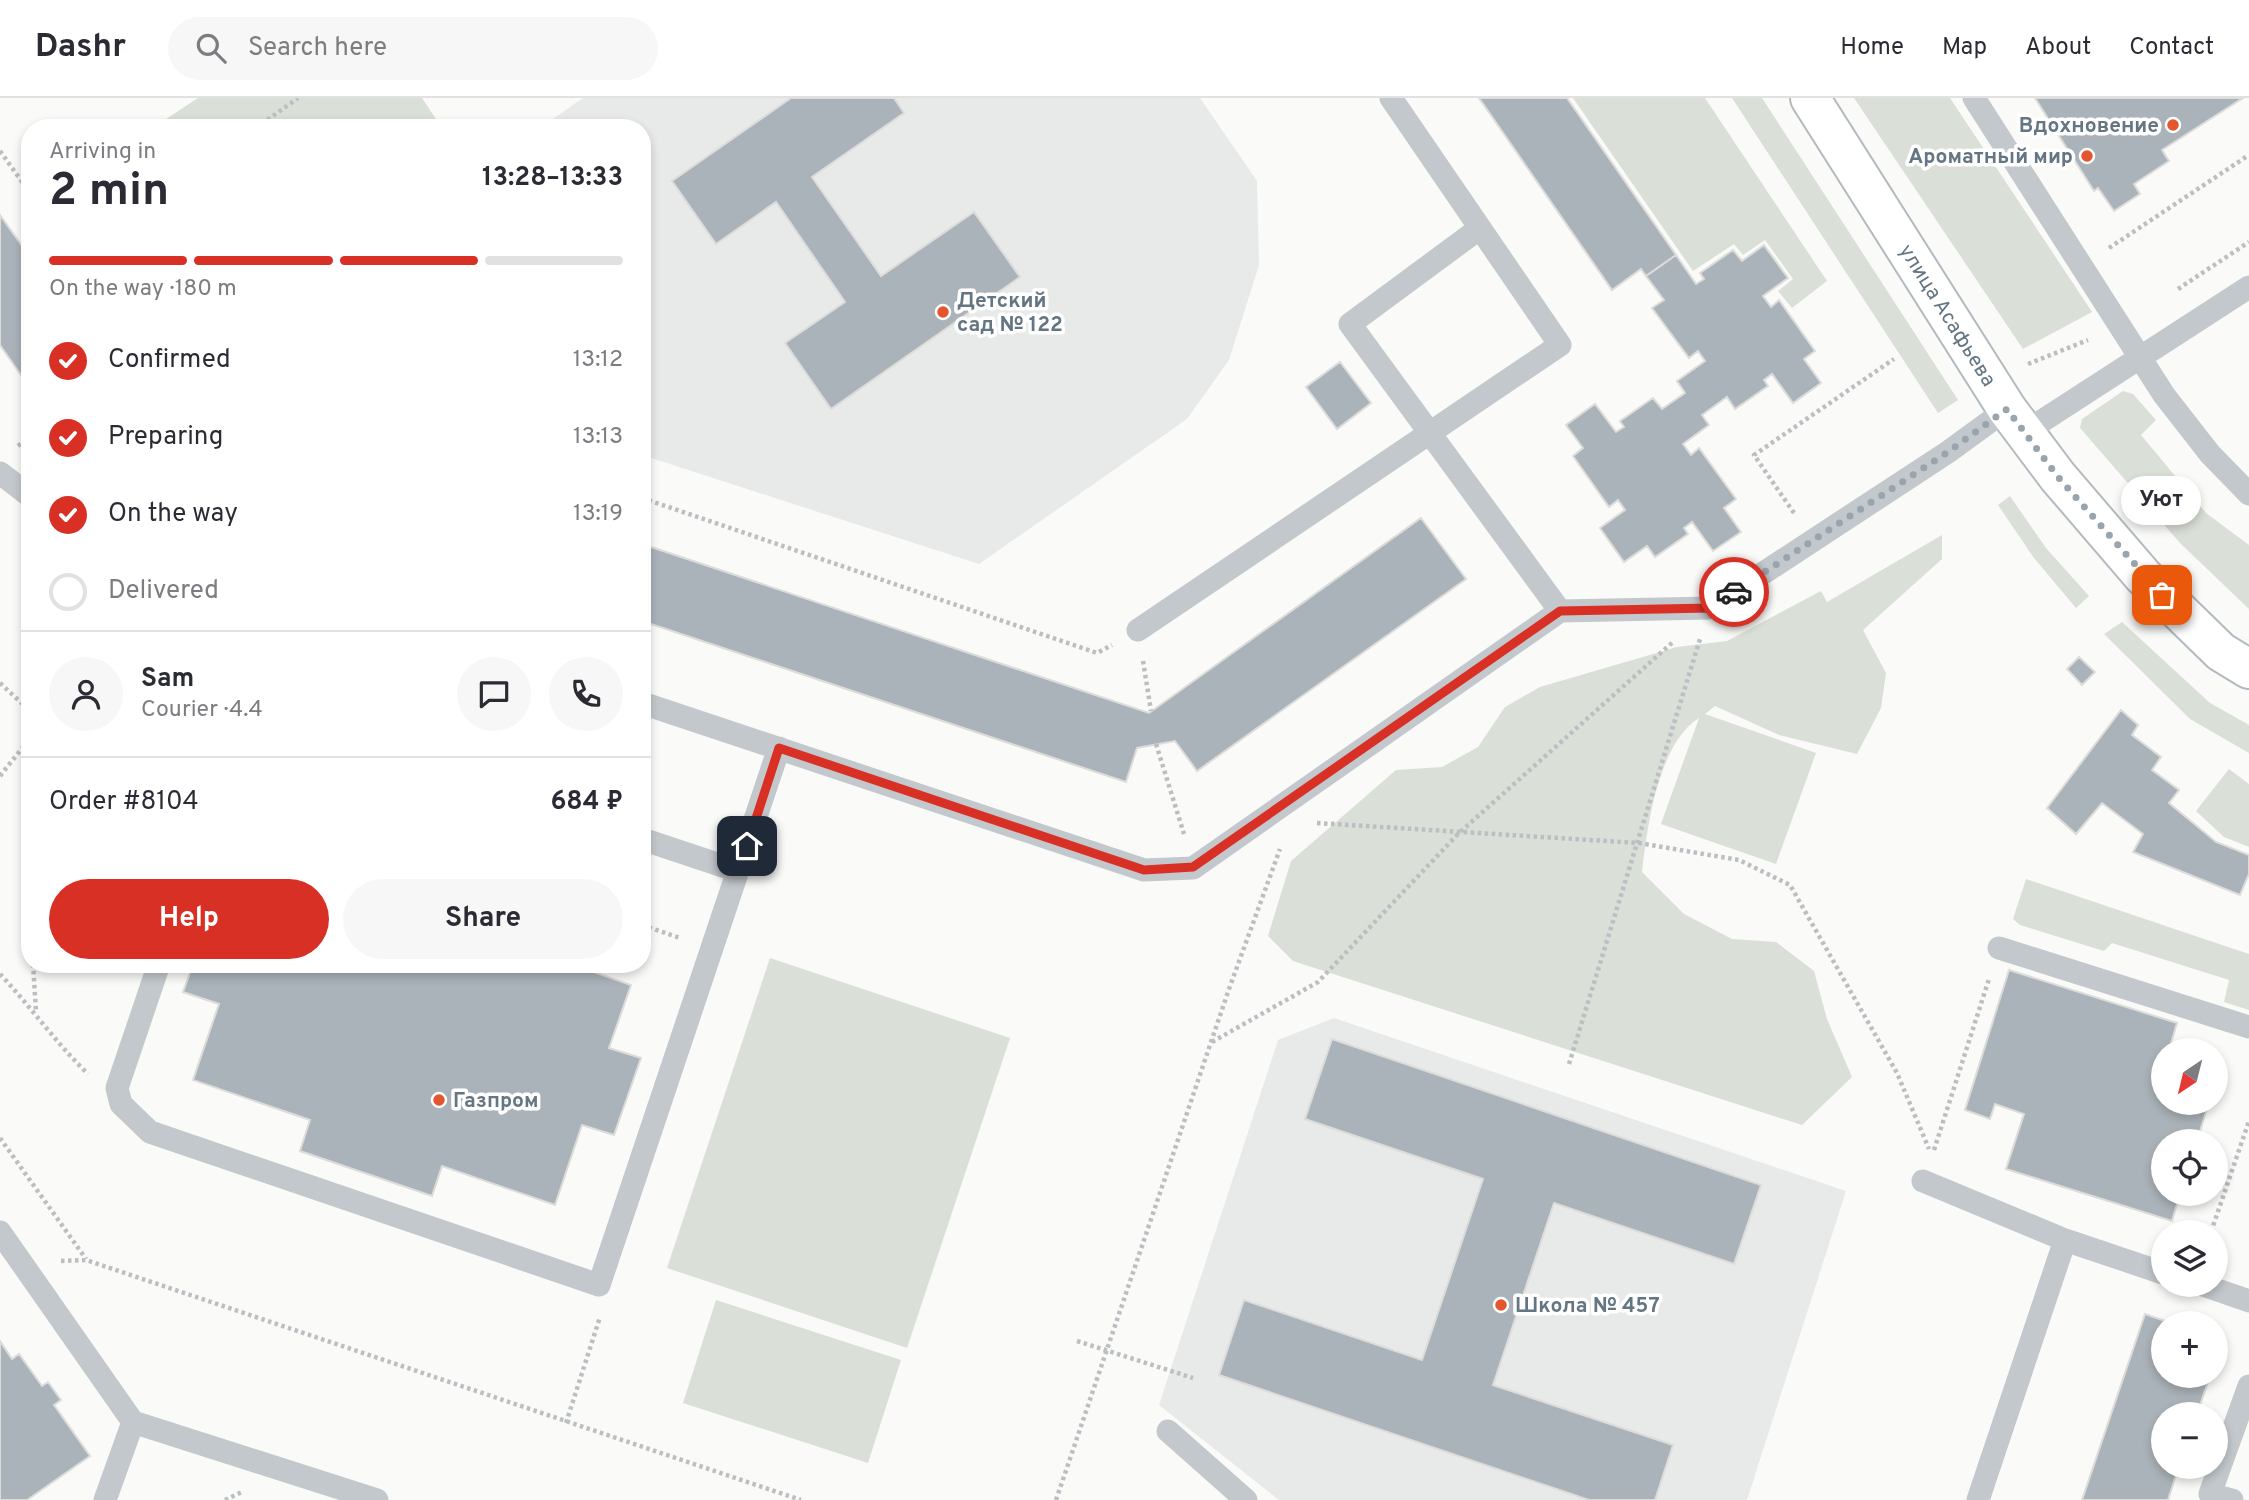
<!DOCTYPE html>
<meta charset="utf-8">
<style>
body{margin:0;font-family:Overpass,sans-serif;background:#f7f7f7;color:#2b2b33;height:100vh;display:flex;flex-direction:column;font-size:26px;white-space:nowrap}
*{box-sizing:border-box;margin:0}
p{font-size:23px;color:#7c7c81}
.icon{flex:none;width:38px;height:38px;fill:none;stroke:currentColor;stroke-width:2;stroke-linecap:round;stroke-linejoin:round}
.map{position:relative;flex:1;overflow:hidden}
.details{position:absolute;left:21px;top:21px;width:630px;height:854px;display:flex;flex-direction:column;background:#fff;border-radius:28px;box-shadow:0 4px 10px #0003}
.details>*{flex:none}
.needle{width:46px;rotate:215deg}
.buttons{position:absolute;left:2151px;top:940px;display:grid;gap:14px}
.buttons a{display:grid;place-items:center;width:77px;height:77px;border-radius:50%;background:#fff;box-shadow:0 4px 10px #0003;font-size:35px}
.pin{position:absolute;display:grid;place-items:center;width:60px;height:60px;color:#fff;margin:-30px;border-radius:14px;box-shadow:0 4px 10px #0006}
.courier{position:absolute;display:grid;place-items:center;width:70px;height:70px;margin:-35px;border:5px solid #d93025;border-radius:50%;background:#fff;color:#222;box-shadow:0 2px 9px #0007}
.bubble{position:absolute;height:49px;border-radius:24px;background:#fff;box-shadow:0 4px 10px #0003;font-size:23px;font-weight:700;line-height:49px;text-align:center}
.overview em{font-style:normal;font-weight:700}
.overview div{display:flex;flex-direction:column-reverse}
.overview{display:flex;align-items:center;justify-content:space-between;height:119px;padding:0 28px}
h1{font-size:46px;font-weight:700;line-height:52px}
.bar{display:grid;grid-template-columns:repeat(4,1fr);gap:10px 7px;align-content:center;height:84px;padding:0 28px}
.bar i{height:9px;border-radius:5px;background:#e1e1e2}
.bar .current{background:#d93025}
.bar p{grid-column:span 4}
.line{display:flex;align-items:center;gap:18px;padding:0 28px;border-top:2px solid #e1e1e2}
.line div{flex:1}
.round{display:grid;place-items:center;flex:none;width:74px;height:74px;border-radius:37px;background:#f7f7f7}
ol{padding:0 28px;list-style:none}
li{display:flex;align-items:center;gap:21px;height:77px}
li p{margin-inline-start:auto}
li .icon{padding:7px;border-radius:50%;background:#d93025;color:#fff;stroke-width:4}
li:last-child{color:#7c7c81}
li i{width:38px;height:38px;border:4px solid #e1e1e2;border-radius:50%}
.action{display:flex;gap:14px;margin-top:auto;padding:14px 28px}
.action a{flex:1;height:80px;border-radius:42px;background:#d93025;color:#fff;font-size:28px;font-weight:700;line-height:80px;text-align:center}
.action a+a{background:#f7f7f7;color:#2b2b33}
header{display:flex;align-items:center;gap:42px;box-sizing:border-box;height:98px;padding:0 35px;background:#fff;border-bottom:2px solid #e1e1e2}
header strong{font-size:33px}
nav{display:flex;gap:38px;margin-inline-start:auto;font-size:24px}
.search{width:490px;height:63px;background:#f7f7f7;display:flex;align-items:center;gap:18px;box-sizing:border-box;padding:0 24px;border-radius:38px;color:#7c7c81;font-size:26px}
.map>svg:first-child{display:block}
.built{fill:#e8e9e9}
.green{fill:#dadfd7}
.building{fill:#aab3b9;stroke:#dcdcda;stroke-width:2}
.lines{fill:none;stroke-linecap:round;stroke-linejoin:round}
.secondary-casing{stroke:#b3babf;stroke-width:42}
.path{stroke:#bbbfc2;stroke-width:4.5;stroke-dasharray:3.5 3.5;stroke-linecap:butt}
.lane{stroke:#c3c8cc;stroke-width:23}
.secondary{stroke:#fff;stroke-width:38}
.done{stroke:#99a4ac;stroke-width:7;stroke-dasharray:0 12.6}
.route{stroke:#d93025;stroke-width:9}
.poi-dot{fill:#e4572e;stroke:#fff;stroke-width:2.5}
.labels{text-anchor:middle;stroke-width:7;stroke-linejoin:round;paint-order:stroke}
.poi-label{font-size:21px;font-weight:bold;fill:#657683;stroke:#fff;text-anchor:start}
.street-label{font-size:21px;fill:#657683;stroke:#fff}
</style>
<header>
<strong>Dashr</strong>
<div class="search"><svg class="icon" aria-label="search" viewBox="0 0 24 24"><circle cx="10" cy="10" r="6"/><path d="M15 15l6 6"/></svg>Search here</div>
<nav><a>Home</a><a>Map</a><a>About</a><a>Contact</a></nav>
</header>
<div class="map">
<svg width="2249" height="1402" viewBox="0 0 2249 1402">
<rect width="100%" height="100%" fill="#fafaf8"/>
<path class="built" d="M583,0H1200L1257,83L1259,167L1229,262L1187,321L979,466L642,357V30H540Z
M1334,920L1846,1093L1747,1402H1279L1159,1307L1278,942Z"/>
<path class="green" d="M198,0H422L442,30H162L160,25Z
M1573,0H1705L1827,183L1792,210L1778,193L1793,181L1765,142L1743,157L1734,146L1693,173Z
M1732,0H1762L1958,302L1938,315Z
M1854,0H1950L2092,214L2023,251Z
M2123,293L2133,296L2156,322L2141,337L2206,415L2249,447V511L2180,445L2080,330L2082,321Z
M2010,398L2046,450L2089,498L2076,510L2034,460L1998,407Z
M1942,437V461L1863,532L1886,575L1881,610L1857,656L1779,637L1715,608L1705,616L1816,655L1776,766L1661,726L1699,620C1658,645 1647,730 1642,774L1684,816L1732,841L1776,844L1814,873L1827,921L1852,979L1802,1027L1293,863L1268,838L1291,763L1396,672L1442,669L1478,649L1505,609L1540,589L1677,549L1727,543L1821,493L1827,504Z
M2122,524L2210,605L2249,627V655L2190,621L2104,536Z
M2229,671L2249,686V749L2224,739L2196,713Z
M2026,781L2249,856V912L2224,904L2229,882L2112,845L2104,853L2020,827L2013,821Z
M770,860L1010,940L907,1250L667,1170Z
M716,1202L901,1262L868,1365L683,1305Z"/>
<path class="building" d="M791,0H894L904,15L812,79L881,178L974,114L1020,179L831,311L785,245L845,204L776,104L716,146L672,83Z
M1479,0H1567L1676,157L1646,178L1641,171L1612,192Z
M2035,0H2243L2162,52L2169,63L2134,86L2140,96L2114,113L2098,90L2094,93Z
M0,117L30,159V290L0,247Z
M1764,147L1788,180L1763,198L1771,209L1779,202L1815,253L1804,261L1821,285L1793,305L1772,276L1764,282L1768,288L1735,311L1727,299L1702,317L1709,327L1683,346L1691,357L1699,350L1736,401L1724,410L1741,434L1713,453L1692,424L1684,430L1688,436L1655,459L1647,448L1624,464L1600,430L1625,412L1618,402L1609,409L1573,358L1583,350L1566,327L1595,306L1616,334L1624,329L1620,323L1653,300L1662,311L1685,295L1677,283L1705,263L1698,253L1689,260L1652,210L1664,202L1646,178L1676,157L1696,186L1704,181L1700,175L1733,152L1742,163Z
M1340,264L1371,305L1337,331L1306,289Z
M1421,420L1466,481L1197,673L1175,643L1137,650L1126,684L642,523V446L1149,615Z
M2079,559L2095,574L2082,587L2067,571Z
M2121,612L2138,627L2132,637L2161,659L2152,672L2179,692L2169,705L2216,744L2249,757V776L2240,797L2133,754L2143,736L2102,705L2076,736L2047,710Z
M193,866H571L631,887L609,950L641,960L614,1037L582,1027L555,1107L442,1068L432,1098L300,1053L310,1022L193,982L219,906L183,894Z
M2009,872L2177,925L2169,952H2163V1004H2209L2197,1043H2163V1096H2180L2172,1123L2006,1071L2024,1016L1995,1006L1990,1021L1965,1012Z
M1332,941L1761,1087L1734,1166L1554,1105L1493,1287L1673,1347L1655,1402H1589L1219,1277L1244,1202L1422,1262L1483,1081L1305,1021Z
M2145,1216L2171,1225H2163V1278H2210L2197,1316H2163V1368H2179L2168,1402H2082Z
M0,1243L12,1261L19,1256L42,1288L48,1284L61,1302L54,1307L90,1358L27,1402H0Z"/>
<g class="lines">
<defs>
<path id="secondary" d="M1810,0L2007,311L2058,379L2143,478L2221,554L2249,571"/>
</defs>
<use href="#secondary" class="secondary-casing"/>
<path class="path" d="M256,30L298,0
M0,53L30,95
M2109,150L2249,57
M2178,191L2249,144
M2028,266L2088,242
M18,348L30,338
M642,400L1097,555L1112,547
M1794,415L1754,357L1894,261
M1143,563L1151,613
M0,585L30,613
M1156,646L1184,736
M0,678L30,640
M1317,725L1639,745L1739,762L1790,787L1897,975L1929,1051
M642,827L680,840
M33,866L36,913
M0,876C31,909 56,945 88,976
M1212,944L1318,884L1458,736L1673,544
M1569,966L1700,541
M0,1040L86,1161
M1934,1052L1989,881
M2211,1134L2249,1023
M61,1163L86,1162L801,1402
M1077,1243L1193,1280
M566,1325L600,1219
M225,1402L242,1394
M1056,1402L1229,891L1280,751"/>
<path class="lane" d="M1974,0L2164,297L2210,356L2249,396
M1480,130L1350,226L1560,513
M2025,334L2249,189
M0,375L30,398
M1138,532L1560,247L1391,0
M642,605L1144,772L1193,770L1560,513L1710,510L1948,354L2007,311
M642,741L738,773
M1999,850L2249,929
M159,866L117,990L121,1006L150,1034L599,1187L779,650
M1923,1083L2065,1142L2163,1175
M0,1134L133,1324L377,1402
M2200,1186L2249,1203
M1168,1333L1246,1402
M105,1402L133,1324
M1978,1402L2065,1142
M2232,1402L2210,1396L2249,1288"/>
<use href="#secondary" class="secondary"/>
</g>
<g class="lines">
<path class="done" d="M1734,494L1948,354L2007,311L2058,379L2162,497"/>
<path class="route" d="M747,748L779,650L1144,772L1193,769L1560,513L1710,510L1734,494"/>
</g>
<g class="poi-dot">
<circle cx="2173" cy="27" r="7"/>
<circle cx="2087" cy="58" r="7"/>
<circle cx="943" cy="214" r="7"/>
<circle cx="439" cy="1002" r="7"/>
<circle cx="1501" cy="1207" r="7"/>
</g>
<g class="labels">
<g class="poi-label">
<text x="2159" y="34" text-anchor="end">Вдохновение</text>
<text x="2073" y="65" text-anchor="end">Ароматный мир</text>
<text x="957" y="209">Детский<tspan x="957" dy="24">сад № 122</tspan></text>
<text x="453" y="1009">Газпром</text>
<text x="1515" y="1214">Школа № 457</text>
</g>
<g class="street-label">
<text transform="translate(1948 217) rotate(58)" y="7">улица Асафьева</text>
</g>
</g>
</svg>
<div class="buttons">
<a><svg class="needle" viewBox="-14 -14 28 28"><path d="M0-13l5 13h-10z" fill="#e53935"/><path d="M0 13l5-13h-10z" fill="#7c7c81"/></svg></a>
<a><svg class="icon" aria-label="locate" viewBox="0 0 24 24"><circle cx="12" cy="12" r="6"/><path d="M12 2v4M12 18v4M2 12h4M18 12h4"/></svg></a>
<a><svg class="icon" aria-label="layers" viewBox="0 0 24 24"><path d="M12 4l9 5-9 5-9-5zM3 14l9 5 9-5"/></svg></a>
<a>+</a>
<a>−</a>
</div>
<div class="pin" style="left:2162px;top:497px;background:#ea580c"><svg class="icon" aria-label="bag" viewBox="0 0 24 24"><path d="M5 8h14l-1 12H6zM9 8a3 3 0 0 1 6 0"/></svg></div>
<div class="pin" style="left:747px;top:748px;background:#1f2937"><svg class="icon" aria-label="home" viewBox="0 0 24 24"><path d="M3 11l9-7 9 7M6 9v11h12V9"/></svg></div>
<div class="courier" style="left:1734px;top:494px"><svg class="icon" aria-label="car" viewBox="0 0 24 24"><path d="M5 17H2v-5l4-1 3-4h7l3 4 3 1v5h-3M9 17h6M6 11h13"/><circle cx="7" cy="17" r="2"/><circle cx="17" cy="17" r="2"/></svg></div>
<div class="bubble" style="left:2121px;top:378px;width:80px">Уют</div>
<section class="details">
<div class="overview"><div><h1>2 min</h1><p>Arriving in</p></div><em>13:28–13:33</em></div>
<div class="bar"><i class="current"></i><i class="current"></i><i class="current"></i><i></i><p>On the way · 180 m</p></div>
<ol>
<li><svg class="icon" aria-label="check" viewBox="0 0 24 24"><path d="M5 12l5 5 9-10"/></svg>Confirmed<p>13:12</p></li>
<li><svg class="icon" aria-label="check" viewBox="0 0 24 24"><path d="M5 12l5 5 9-10"/></svg>Preparing<p>13:13</p></li>
<li><svg class="icon" aria-label="check" viewBox="0 0 24 24"><path d="M5 12l5 5 9-10"/></svg>On the way<p>13:19</p></li>
<li><i></i>Delivered</li>
</ol>
<div class="line" style="height:126px"><a class="round"><svg class="icon" aria-label="person" viewBox="0 0 24 24"><circle cx="12" cy="8" r="4"/><path d="M4 21q1-7 8-7t8 7"/></svg></a><div><b>Sam</b><p>Courier · 4.4</p></div><a class="round"><svg class="icon" aria-label="chat" viewBox="0 0 24 24"><path d="M4 5h16v11H9l-5 4z"/></svg></a><a class="round"><svg class="icon" aria-label="phone" viewBox="0 0 24 24"><path d="M5 4h4l2 5-3 2q2 4 5 5l2-3 5 2v4C11 20 4 13 5 4z"/></svg></a></div>
<div class="line" style="height:91px"><div>Order #8104</div><b>684 ₽</b></div>
<div class="action"><a>Help</a><a>Share</a></div>
</section>
</div>
